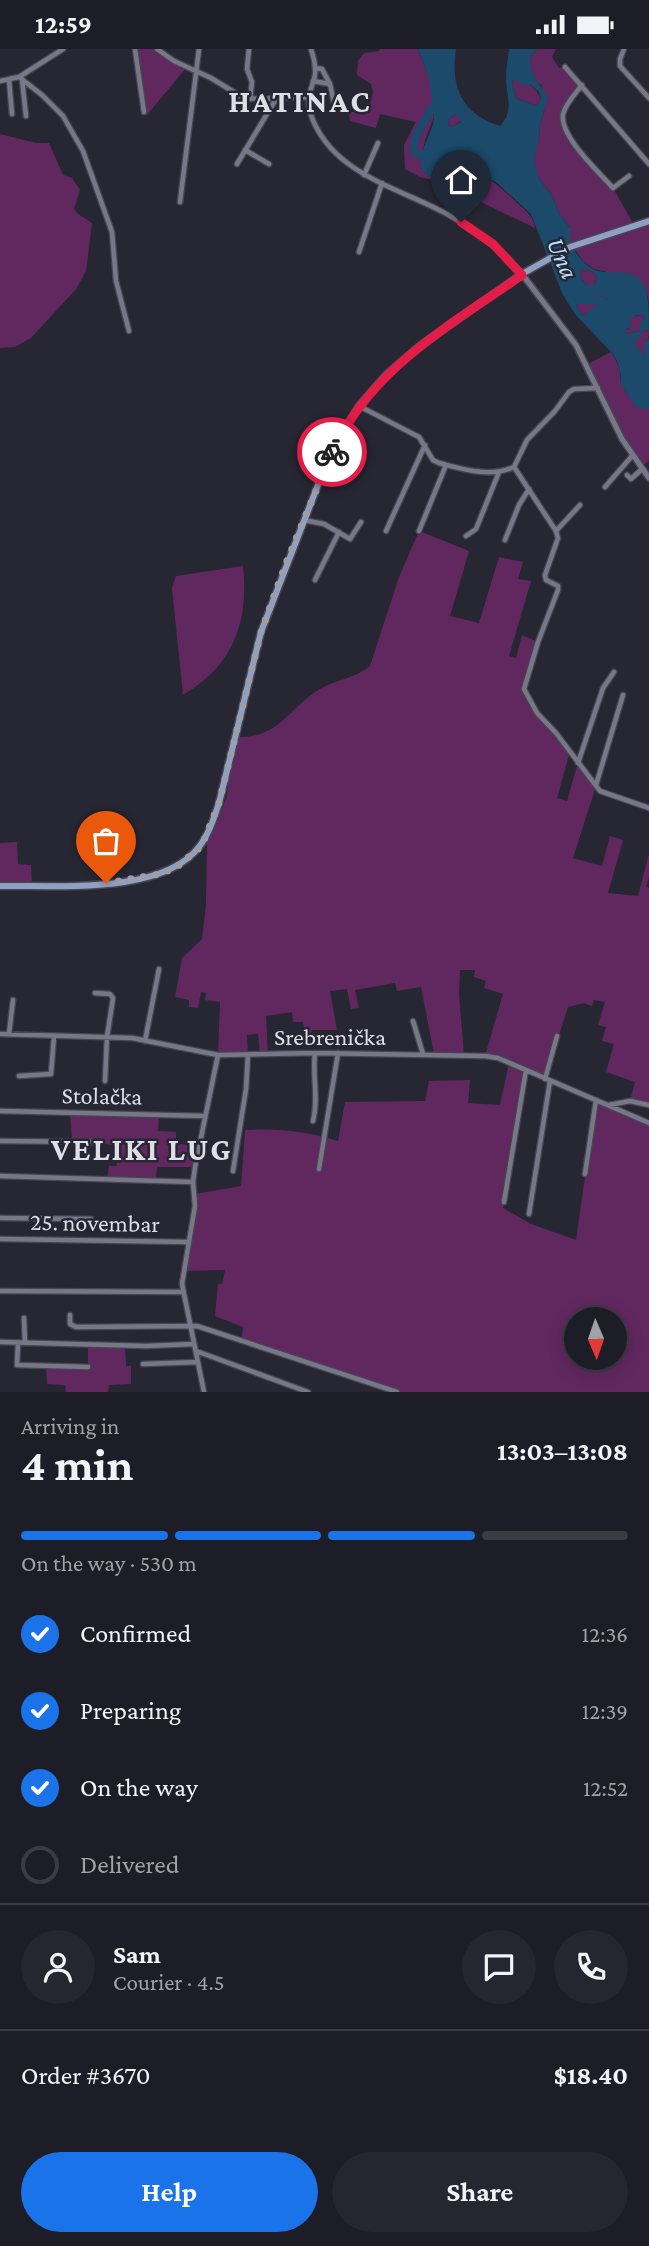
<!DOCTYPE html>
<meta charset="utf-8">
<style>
body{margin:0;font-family:"Crimson Pro",serif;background:#25262f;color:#f1f3f6;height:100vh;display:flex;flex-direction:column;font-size:26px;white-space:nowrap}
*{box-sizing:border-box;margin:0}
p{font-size:23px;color:#a0a2a7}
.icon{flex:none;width:38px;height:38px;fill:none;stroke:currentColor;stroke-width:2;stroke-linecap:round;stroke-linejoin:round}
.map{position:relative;height:1343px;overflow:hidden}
.side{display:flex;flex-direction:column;background:#1d1d27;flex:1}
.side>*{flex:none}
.needle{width:46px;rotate:178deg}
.buttons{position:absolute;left:564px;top:1258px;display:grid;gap:14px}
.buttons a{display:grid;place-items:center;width:63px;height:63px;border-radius:50%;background:#1d1d27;box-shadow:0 4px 18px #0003,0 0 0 2px #3b3b44;font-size:35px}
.pin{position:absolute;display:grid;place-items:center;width:60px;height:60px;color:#fff;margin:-72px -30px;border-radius:50% 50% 50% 0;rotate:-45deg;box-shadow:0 0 7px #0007}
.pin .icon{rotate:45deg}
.courier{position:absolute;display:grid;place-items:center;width:70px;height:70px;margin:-35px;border:5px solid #e11d48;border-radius:50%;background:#fff;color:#222;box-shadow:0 2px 9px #0007}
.head em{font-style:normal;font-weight:700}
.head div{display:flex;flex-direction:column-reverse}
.head{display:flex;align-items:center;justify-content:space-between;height:119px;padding:0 21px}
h1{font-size:46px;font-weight:700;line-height:52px}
.bar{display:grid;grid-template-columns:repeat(4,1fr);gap:10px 7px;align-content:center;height:84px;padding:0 21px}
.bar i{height:9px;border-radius:5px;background:#3b3b44}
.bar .current{background:#1a73e8}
.bar p{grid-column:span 4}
.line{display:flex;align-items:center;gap:18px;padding:0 21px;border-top:2px solid #3b3b44}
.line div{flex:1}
.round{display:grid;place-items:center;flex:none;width:74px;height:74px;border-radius:37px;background:#25262f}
ol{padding:0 21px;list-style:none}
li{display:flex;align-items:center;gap:21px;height:77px}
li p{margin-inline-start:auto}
li .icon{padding:7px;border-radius:50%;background:#1a73e8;color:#fff;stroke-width:4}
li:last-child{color:#a0a2a7}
li i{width:38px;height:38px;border:4px solid #3b3b44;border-radius:50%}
.button{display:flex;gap:14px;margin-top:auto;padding:14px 21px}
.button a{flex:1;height:80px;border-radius:42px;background:#1a73e8;color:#fff;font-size:28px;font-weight:700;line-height:80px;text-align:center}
.button a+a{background:#25262f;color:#f1f3f6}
.status{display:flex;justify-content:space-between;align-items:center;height:49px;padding:0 35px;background:#1d1d27;direction:ltr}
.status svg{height:19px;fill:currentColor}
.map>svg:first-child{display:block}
.green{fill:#61285f;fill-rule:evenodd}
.water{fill:#1b4a6b;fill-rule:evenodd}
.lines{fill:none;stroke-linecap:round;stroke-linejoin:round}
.river{stroke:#1b4a6b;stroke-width:8}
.street-casing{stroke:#464650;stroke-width:7}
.secondary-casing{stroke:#464650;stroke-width:8}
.primary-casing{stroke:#464650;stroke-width:9}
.street{stroke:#777787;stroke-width:4.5}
.secondary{stroke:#777787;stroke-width:5}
.primary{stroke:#90a0c5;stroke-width:6}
.done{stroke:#9e9ea8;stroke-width:7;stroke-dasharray:0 12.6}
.route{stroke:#e11d48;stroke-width:9}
.labels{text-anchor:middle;stroke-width:5;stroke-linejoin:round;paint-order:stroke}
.street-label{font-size:24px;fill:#dedee7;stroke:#272734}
.water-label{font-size:26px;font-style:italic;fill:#b5deff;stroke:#272734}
.district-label{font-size:32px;font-weight:bold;letter-spacing:2px;fill:#dedee7;stroke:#272734}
</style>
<div class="status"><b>12:59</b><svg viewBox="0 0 49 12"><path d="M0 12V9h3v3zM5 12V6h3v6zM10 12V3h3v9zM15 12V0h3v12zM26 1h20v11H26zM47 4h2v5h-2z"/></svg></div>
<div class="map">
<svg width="649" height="1343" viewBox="0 0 649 1343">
<rect width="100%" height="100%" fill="#272734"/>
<path class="green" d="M135,0H157L186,19L146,67Z
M380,0H418L433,38L432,56L434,68L425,91L421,111L422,122L430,127L441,130V124L450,117C478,119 498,135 516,153C526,162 532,165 535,179L437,132L420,128L405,120L404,96L416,73L380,65L376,79L350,72L349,63H363L369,60L373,43L371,35L357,26L358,12L364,4L379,2Z
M538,0H556L552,8L559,19L565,18L582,36L569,52L563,67L571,90L613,139L634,176L649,172V254L646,241L604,222L594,220L583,212L569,192L570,179L560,166L551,145L539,130L533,112L539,89L540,75L545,59L542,37C531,27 529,21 531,6Z
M515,30C528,34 537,37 541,51L536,57L516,49L512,33Z
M461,61L467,63V68L452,78L448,76L450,69Z
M0,85L36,94H49L63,126L72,129L80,141L74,160L78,165L92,174L86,222L76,240L31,289L15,298L0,299Z
M585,220L594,224L597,229L594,236H587L581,230L580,222Z
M597,244L608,250V252L583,267L576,256L593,250Z
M643,266L645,270L639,282L626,285L624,281L629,280V271L632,267Z
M649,281C649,291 645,297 644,307L639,312L633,302V293L643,282Z
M611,303C617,313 622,323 620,334L636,357L649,361V412L642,417L608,358L588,315Z
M419,482L469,502L450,567L479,574L499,508L523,513L518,530L531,532L509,607L516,609L522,586L538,593L524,640L530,652L570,702L557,749L567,752L578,714L596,737L573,809L602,817L610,787L623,791L608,844L638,847L649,805V828L646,838L649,839V1056L630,1052L635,1033L606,1023L614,995L602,992L606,978L598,976L605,953L594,951L592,957L584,954L568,958L545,1030L526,1022L503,1159L531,1175L576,1191L596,1051L649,1074V1343H395L242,1289L243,1278L215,1267L218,1235H222L225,1221L183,1222L195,1145L241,1137L245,1081C278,1079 306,1082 338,1092L345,1053L425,1052L429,1032L470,1031L468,1054L500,1056L509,1014L485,1007L503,945L484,939L486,932L474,928L475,921H460L459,945L464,1006L434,1005L421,938L397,942L395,934L355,941L359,959L351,960L347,940L330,942L337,981H312L311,985H305L303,973H293L292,963L266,967L268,1005L260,1006L258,985L247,986L248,1006H218L220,953L205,951L206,944L201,943L198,959L189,958V951L175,948L182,909L202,890L206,856L207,792L214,780L227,747L229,717L235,688C280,690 287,660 320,640C335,631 356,629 370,617L399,528ZM576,1270H614V1309H576Z
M243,517C249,574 233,616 183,646L172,539L176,527Z
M17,793L18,815L31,816L32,836L0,837V794Z
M70,1064L159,1065L158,1082L176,1083V1095L199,1096L195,1118H157L156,1131L107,1130L109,1117H117L116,1097L98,1093L72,1092Z
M88,1295L125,1296L126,1317H131V1335L109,1336L108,1343H66L65,1336L47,1335L46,1317H88Z"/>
<path class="water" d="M418,0H456C450,38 462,65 500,77C515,61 506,47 506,28C506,19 508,9 509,0H538L531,6C529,30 539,30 548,49L540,75L539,89L534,112L539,130L551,145L560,166L570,179C570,190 570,196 577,205C581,210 587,217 593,220C613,229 636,214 646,241C649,253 649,268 649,281L643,282L639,290L633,293V302L640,311L644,307V296L649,289V361L636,358L620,334L621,327L617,312L611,303L575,265L563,246L531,165L496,133L468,119L450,117L441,124L440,131L437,132L422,122C416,103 433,85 434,69C434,65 432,62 432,58C432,33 427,23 418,0ZM515,30L519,35L531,36L539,43L541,51L536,57L516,49L512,33ZM461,61L467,64V69L452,78L448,76L450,69ZM585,220L594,224L597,229L594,236H587L581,230L580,222ZM597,245L608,250L607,252L597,253L598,257L591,258L589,263L583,267L576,256L592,254ZM636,266H643L645,270L641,272L639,282L626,285L625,281L632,278L629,271Z"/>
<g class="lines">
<path class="river" d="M453,55L470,78
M423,107L415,104C410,86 426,74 432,58
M584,248L587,251L603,252L608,260
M628,291L649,323"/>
<defs>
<path id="street" d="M135,0L144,63
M157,0L174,12L211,29L242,48L258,50L308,48
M249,0L247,20L252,33L250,50
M311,0C314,9 316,17 315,26C312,39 306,49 310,63C329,124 397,138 447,165C476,181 500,200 522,225
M624,0L620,10V17L649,49
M565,18L649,115
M315,19L322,20L330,35L334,54
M19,28L42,46L63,67L83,102L112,183L116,232L129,282
M22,30L26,67
M9,31L12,65
M0,32L19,28L63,0
M313,32L330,35
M582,36C575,45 566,54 563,65C559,87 599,123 613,139L629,127
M245,101L269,115
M237,115L276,50
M364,126L378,94
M180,153L199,0
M359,203L382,134
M598,339L574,340L569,343L555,362L527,391L514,418L556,482L558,489L545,526L546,531L558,537V541L538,593L524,640L537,664L556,684L600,742L649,759
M359,357L419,388L433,411L439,414C463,420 489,429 514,418
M627,426L631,430L642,420
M605,438L632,407
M304,471L324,475L350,490L361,473
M386,482L425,396
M419,482L446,416
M556,482L580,456
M466,487L476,480L499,423
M505,491L519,456L529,440
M315,531L339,483
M578,714L603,639L614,623
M596,736L623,646
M95,944L110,945L113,949L107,988L105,1032
M413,972L423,1005
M0,985L132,989L218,1006L315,1004L485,1007L498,1009L649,1074
M9,985L13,951
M145,992L159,920
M19,1027L51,1025L54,987
M545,1030L557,987
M609,1056L630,1052L649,1056
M0,1062L204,1067
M313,1072C319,1049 312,1027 315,1004
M0,1092L98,1093
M319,1120L338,1004
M233,1122L246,1040L248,1006
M585,1125L596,1051
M0,1127L193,1133
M504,1153L526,1021
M529,1165L550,1032
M0,1169L91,1170
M0,1190L189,1193
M0,1242L183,1243
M70,1266V1275L76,1278L197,1277L397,1343
M24,1269L25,1294
M0,1293L146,1297L194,1295
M18,1294L17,1316L88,1318
M196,1302L308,1343
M143,1315L198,1313
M204,1343L182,1235L195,1157L193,1133L195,1118L218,1006"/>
<path id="secondary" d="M522,225L576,296L622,390L649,429"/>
<path id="primary" d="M0,837C56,836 162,846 199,798C209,785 214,769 219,754L261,583L323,423L337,393L359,357L386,326L421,296L522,225L570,198L649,172"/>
</defs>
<use href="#street" class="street-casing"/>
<use href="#secondary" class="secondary-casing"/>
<use href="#primary" class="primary-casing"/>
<use href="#street" class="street"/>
<use href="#secondary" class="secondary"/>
<use href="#primary" class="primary"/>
</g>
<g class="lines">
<path class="done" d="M106,834L160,825L178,817L198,800L205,789L219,754L261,583L286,514L332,403"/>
<path class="route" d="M332,403C373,318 448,278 522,226L493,195L461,173"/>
</g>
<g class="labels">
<g class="street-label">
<text x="330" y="996">Srebrenička</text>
<text transform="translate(102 1047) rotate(1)" y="8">Stolačka</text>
<text transform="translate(95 1174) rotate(1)" y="8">25. novembar</text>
</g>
<g class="water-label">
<text transform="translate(563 209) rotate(66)" y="9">Una</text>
</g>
<g class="district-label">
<text x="300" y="63">HATINAC</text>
<text x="142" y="1111">VELIKI LUG</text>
</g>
</g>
</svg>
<div class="buttons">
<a><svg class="needle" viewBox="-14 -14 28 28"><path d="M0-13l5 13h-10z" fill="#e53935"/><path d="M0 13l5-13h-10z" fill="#a0a2a7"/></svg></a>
</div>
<div class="pin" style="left:106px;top:834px;background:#ea580c"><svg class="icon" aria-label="bag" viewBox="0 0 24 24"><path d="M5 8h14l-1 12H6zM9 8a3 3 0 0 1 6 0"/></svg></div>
<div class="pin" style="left:461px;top:173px;background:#1f2937"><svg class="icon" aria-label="home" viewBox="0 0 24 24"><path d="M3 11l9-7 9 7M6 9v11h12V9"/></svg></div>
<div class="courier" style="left:332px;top:403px"><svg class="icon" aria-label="bike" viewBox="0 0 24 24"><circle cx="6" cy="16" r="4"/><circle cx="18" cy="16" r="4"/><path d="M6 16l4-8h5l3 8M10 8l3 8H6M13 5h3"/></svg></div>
</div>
<section class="side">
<div class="head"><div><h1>4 min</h1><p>Arriving in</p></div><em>13:03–13:08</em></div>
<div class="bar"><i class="current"></i><i class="current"></i><i class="current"></i><i></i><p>On the way · 530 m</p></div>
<ol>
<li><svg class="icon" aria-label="check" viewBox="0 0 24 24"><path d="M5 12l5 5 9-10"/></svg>Confirmed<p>12:36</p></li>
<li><svg class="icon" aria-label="check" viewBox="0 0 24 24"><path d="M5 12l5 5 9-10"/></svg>Preparing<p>12:39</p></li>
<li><svg class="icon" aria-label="check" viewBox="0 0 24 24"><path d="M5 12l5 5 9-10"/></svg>On the way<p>12:52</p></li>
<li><i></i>Delivered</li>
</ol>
<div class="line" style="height:126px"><a class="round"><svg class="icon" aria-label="person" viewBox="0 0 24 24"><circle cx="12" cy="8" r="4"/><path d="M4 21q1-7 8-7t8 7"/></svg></a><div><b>Sam</b><p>Courier · 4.5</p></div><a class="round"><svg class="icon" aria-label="chat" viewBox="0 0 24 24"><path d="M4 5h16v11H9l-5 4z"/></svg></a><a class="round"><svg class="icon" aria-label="phone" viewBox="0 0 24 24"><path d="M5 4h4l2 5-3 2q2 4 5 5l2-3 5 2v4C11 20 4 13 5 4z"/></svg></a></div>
<div class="line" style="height:91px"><div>Order #3670</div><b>$18.40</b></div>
<div class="button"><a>Help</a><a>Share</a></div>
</section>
